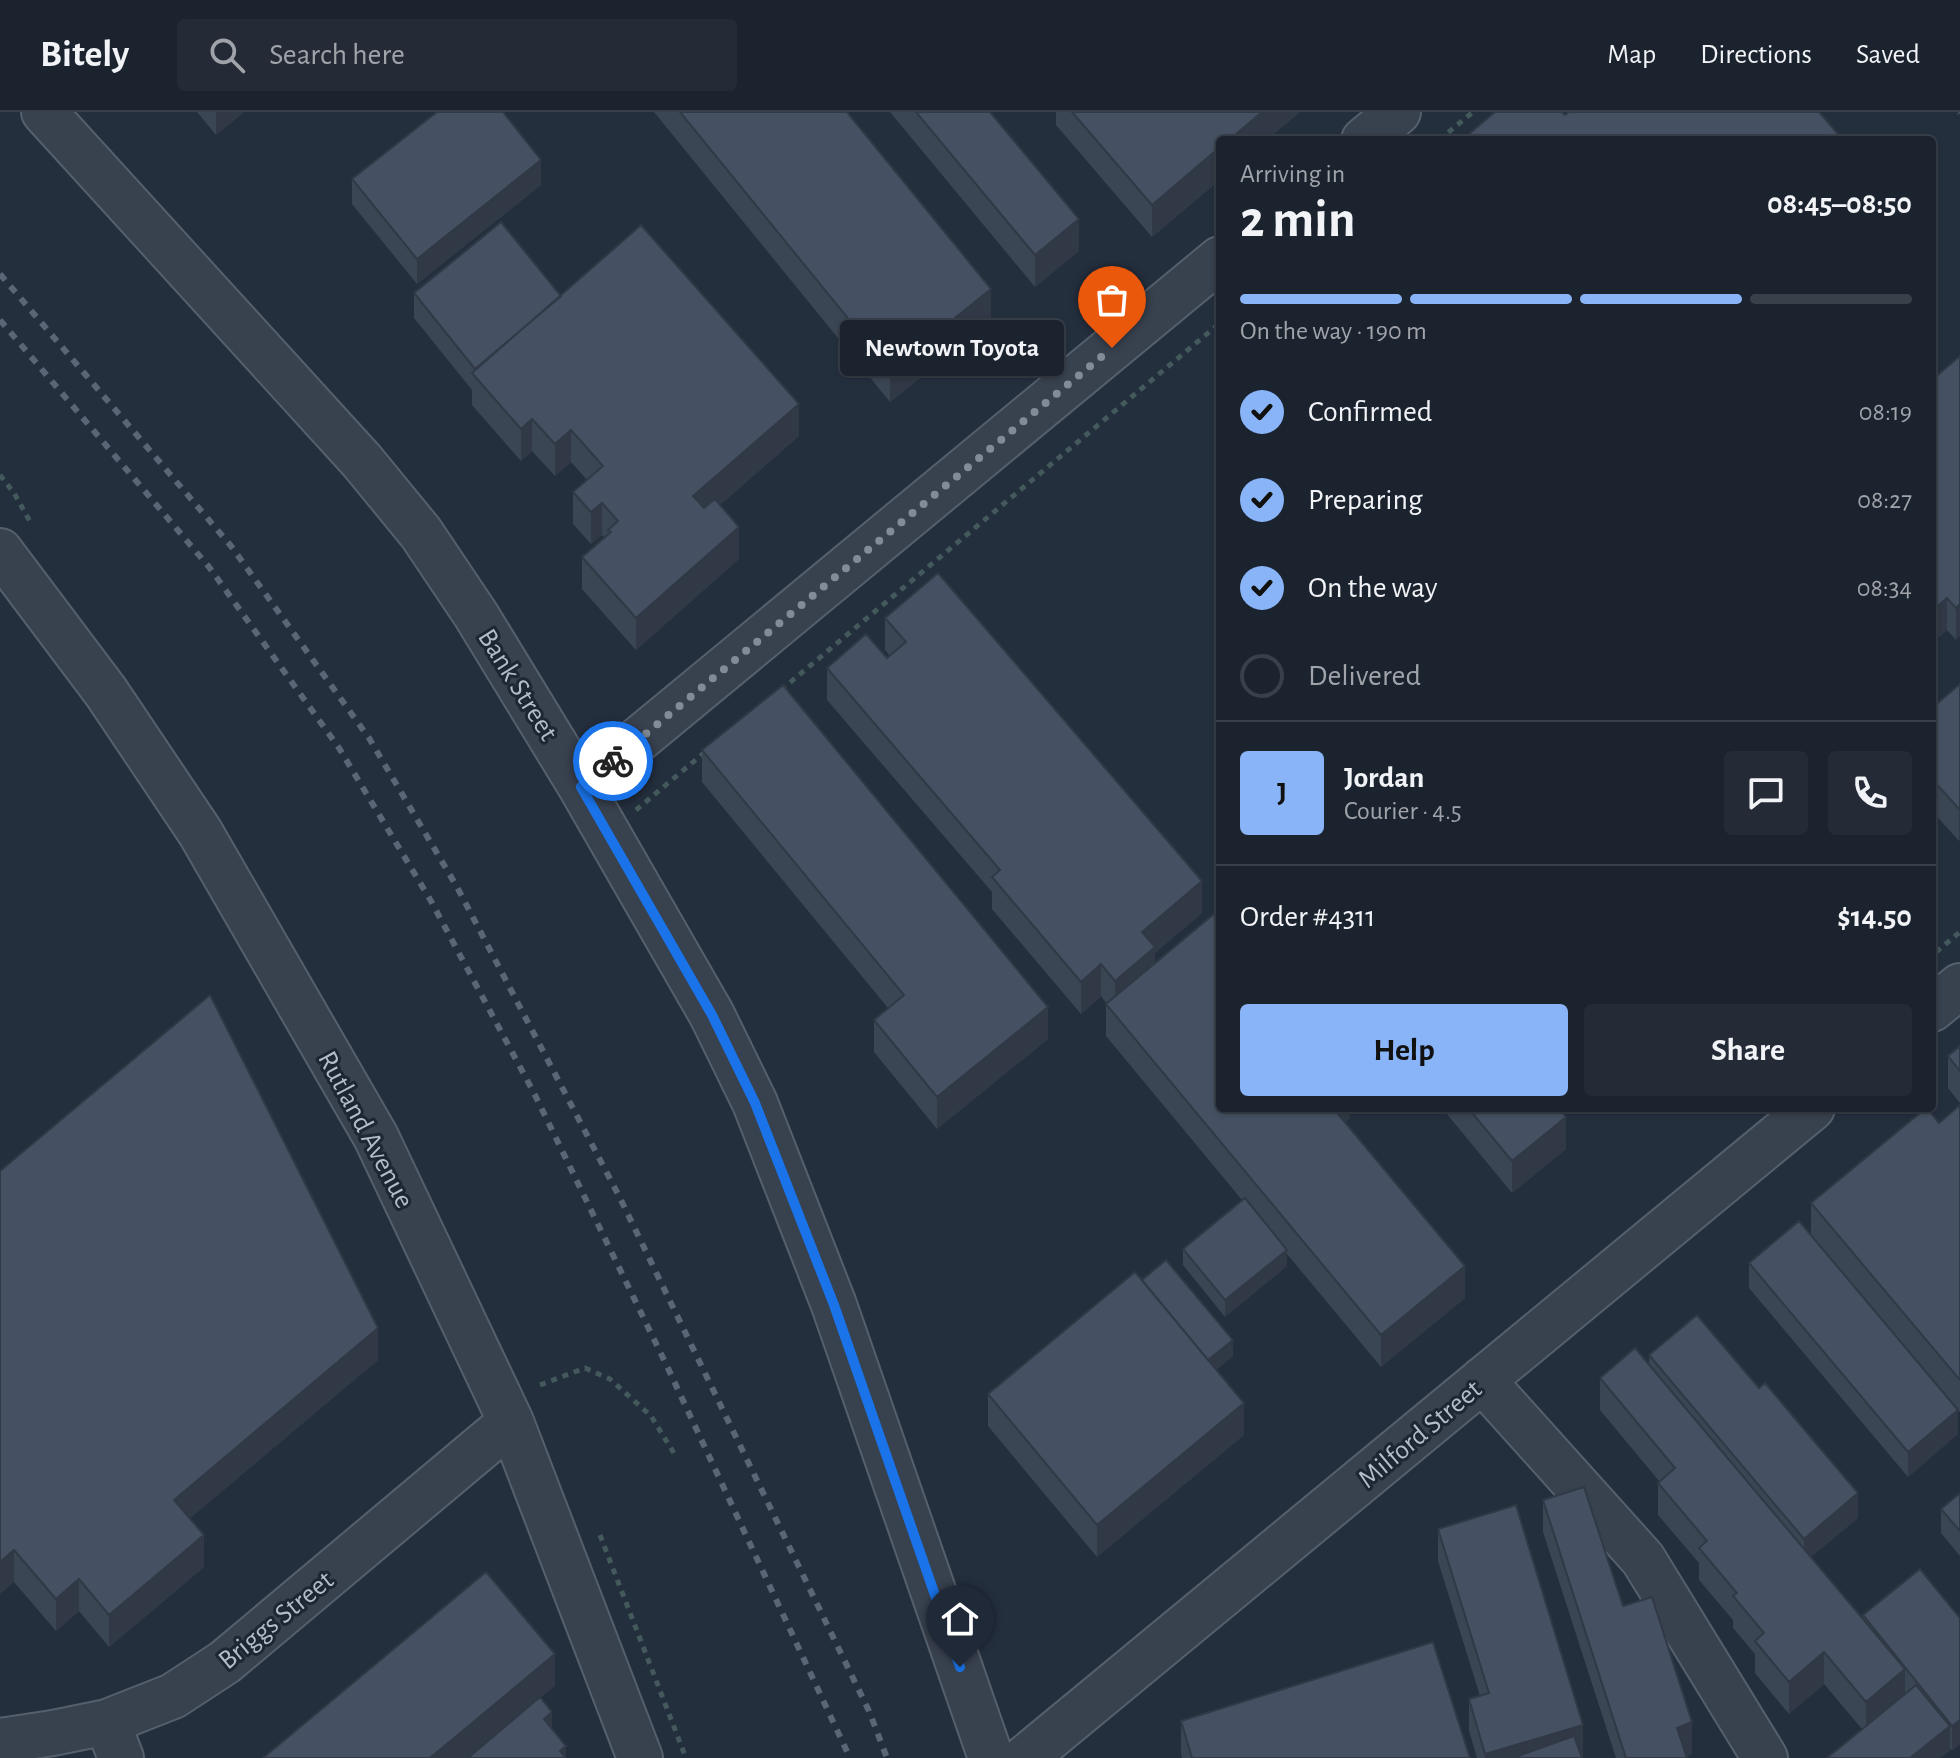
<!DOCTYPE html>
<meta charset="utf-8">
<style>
body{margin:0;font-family:"Alegreya Sans",sans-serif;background:#242b36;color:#f1f3f6;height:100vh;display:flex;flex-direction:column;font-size:30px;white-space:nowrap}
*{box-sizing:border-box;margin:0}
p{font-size:26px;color:#a0a4aa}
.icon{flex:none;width:44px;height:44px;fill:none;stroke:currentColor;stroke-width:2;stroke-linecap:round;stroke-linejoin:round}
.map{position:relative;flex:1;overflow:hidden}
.panel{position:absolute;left:1216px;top:24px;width:720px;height:976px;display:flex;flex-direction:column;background:#1b232e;border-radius:8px;box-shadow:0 2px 6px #0004,0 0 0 2px #39404a}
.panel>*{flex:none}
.pin{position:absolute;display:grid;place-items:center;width:68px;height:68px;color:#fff;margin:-82px -34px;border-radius:50% 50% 50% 0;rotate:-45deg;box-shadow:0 0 8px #0007}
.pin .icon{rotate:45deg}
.courier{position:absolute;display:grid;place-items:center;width:80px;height:80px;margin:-40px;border:6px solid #1a73e8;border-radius:50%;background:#fff;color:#222;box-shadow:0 2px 10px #0007}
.bubble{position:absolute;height:56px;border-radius:8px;background:#1b232e;box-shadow:0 2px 6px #0004,0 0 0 2px #39404a;font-size:26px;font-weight:700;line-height:56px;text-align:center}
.summary em{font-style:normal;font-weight:700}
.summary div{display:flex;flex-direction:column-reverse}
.summary{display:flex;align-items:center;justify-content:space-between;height:136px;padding:0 24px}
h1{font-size:52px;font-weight:700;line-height:60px}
.bar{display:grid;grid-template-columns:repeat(4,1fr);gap:12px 8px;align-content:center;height:96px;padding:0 24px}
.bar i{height:10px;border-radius:6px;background:#39404a}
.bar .on{background:#8ab4f8}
.bar p{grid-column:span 4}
.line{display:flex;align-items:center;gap:20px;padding:0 24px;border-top:2px solid #39404a}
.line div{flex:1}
.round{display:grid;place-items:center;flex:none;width:84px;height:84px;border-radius:8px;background:#242b36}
ol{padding:0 24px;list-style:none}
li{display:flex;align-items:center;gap:24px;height:88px}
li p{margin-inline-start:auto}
li .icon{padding:8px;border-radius:50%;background:#8ab4f8;color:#111;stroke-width:4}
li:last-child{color:#a0a4aa}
li i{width:44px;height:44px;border:4px solid #39404a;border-radius:50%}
.cta{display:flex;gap:16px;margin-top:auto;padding:16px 24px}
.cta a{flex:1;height:92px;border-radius:8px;background:#8ab4f8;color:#111;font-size:32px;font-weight:700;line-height:92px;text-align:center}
.cta a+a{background:#242b36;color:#f1f3f6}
header{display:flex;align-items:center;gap:48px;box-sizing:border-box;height:112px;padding:0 40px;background:#1b232e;border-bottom:2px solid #39404a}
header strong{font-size:38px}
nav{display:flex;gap:44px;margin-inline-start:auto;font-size:28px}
.search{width:560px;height:72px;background:#242b36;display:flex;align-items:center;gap:20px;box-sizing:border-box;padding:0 28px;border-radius:8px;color:#a0a4aa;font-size:30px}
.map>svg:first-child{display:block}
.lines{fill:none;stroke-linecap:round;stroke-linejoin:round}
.minor-casing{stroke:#565f6c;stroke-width:48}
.path{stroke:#44595c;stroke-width:5;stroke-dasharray:6 6;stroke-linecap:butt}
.minor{stroke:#38414e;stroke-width:44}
.rail{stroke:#5a6575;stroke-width:6;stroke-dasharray:8 8;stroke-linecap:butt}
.wall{fill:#3b4654}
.shaded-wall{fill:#303945}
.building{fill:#455162;stroke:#303945;stroke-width:2}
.done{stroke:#828b98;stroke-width:8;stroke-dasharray:0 14.4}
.route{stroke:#1a73e8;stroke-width:10}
.labels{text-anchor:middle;stroke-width:6;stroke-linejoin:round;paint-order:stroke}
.street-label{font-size:28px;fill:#b4bcc9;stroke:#1d2633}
</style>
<header>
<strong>Bitely</strong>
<div class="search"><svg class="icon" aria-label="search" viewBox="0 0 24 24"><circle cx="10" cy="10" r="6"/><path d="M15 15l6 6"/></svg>Search here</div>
<nav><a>Map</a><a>Directions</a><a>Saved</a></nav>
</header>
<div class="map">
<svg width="1960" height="1646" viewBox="0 0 1960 1646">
<rect width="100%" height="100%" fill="#242f3e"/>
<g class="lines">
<defs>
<path id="minor" d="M44,0L362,349L421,421L476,503L581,675L712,903L755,991L834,1193L991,1646
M1364,28L1398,0
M0,439L106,580L200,720L376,1025L511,1310L640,1646
M581,675L1220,147
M1932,897L1960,874
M1482,1268L1643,1447L1765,1646
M107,1610L121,1646
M0,1629L53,1621L107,1610L173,1584L225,1550L511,1310
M1025,1646L1812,996"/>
</defs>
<use href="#minor" class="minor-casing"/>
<path class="path" d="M1959,0L1960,1
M1439,28L1473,0
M0,363L14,381L32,413
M781,578L1220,211
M636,698L705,640
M1936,840L1960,820
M540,1273L585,1256L610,1267L651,1304L677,1346
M600,1423L686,1646"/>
<use href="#minor" class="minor"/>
<path class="rail" d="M0,162L231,434L369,626L457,775L619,1084L869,1599L887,1646
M0,208L209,455L339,636L431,789L534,981L666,1252L850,1646"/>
</g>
<path class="wall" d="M197,0H244L216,23Z
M654,0H847L991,209L890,290Z
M890,0H990L1079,139L1035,175Z
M1056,0H1300L1152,125L1056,13Z
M352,67L541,73L417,172L352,92Z
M414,181L561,184L799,324L720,393L739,447L636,538L582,477V445L605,426L602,423L591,432L573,412V380L587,368L571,350L555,364L532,339L521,349L472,293V278L414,206Z
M1960,244L1956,528L1947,518L1932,531Z
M885,506L1202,801L1155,841V851L1220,996H1350V1006L1345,1010L1465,1186L1381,1255L1287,1142V1154L1225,1205L1183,1153V1137L1242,1088L1106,924V891L1101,884L1081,902L992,797V780L827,588V556L887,546L890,544L885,538Z
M1960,572L1959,729L1932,699V596Z
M702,638L1048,927L937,1017L874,940V908L888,896L702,670Z
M1960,934V991L1948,976V944Z
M1960,993V1300L1958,1298V1322L1908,1365L1749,1176V1151L1811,1123V1091L1939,1011Z
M1442,996H1559L1566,1037L1512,1081Z
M0,1059L378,1248L190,1406L204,1455L109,1535L79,1499L56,1519L14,1470Z
M1142,1168L1233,1244L1216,1258L1244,1323L1097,1445L988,1314V1282Z
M1649,1243L1858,1406L1811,1445L1863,1507V1503L1960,1506L1952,1639L1950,1636V1639L1862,1617L1824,1572L1789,1602L1755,1561V1542L1733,1516V1508L1699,1468V1451L1658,1403V1371L1659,1369L1600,1298V1266L1649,1252Z
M1960,1381V1444L1941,1421V1397Z
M1543,1388L1623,1494L1692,1642L1686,1645L1687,1646H1616L1543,1420Z
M1438,1417L1583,1645L1477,1646L1469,1619V1587L1480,1584L1438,1449Z
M1181,1609L1470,1646H1182L1181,1641Z"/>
<path class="shaded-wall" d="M216,0H244L216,23Z
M1262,0H1300L1267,28H1229Z
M1220,35V67L1152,125V93Z
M541,48V73L417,172V147Z
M1079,107V139L1035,175V143Z
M991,177V209L890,290V258Z
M799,292V324L693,416V384Z
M532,307V339L521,349V317Z
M571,318V350L555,364V332Z
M602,391V423L591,432V400Z
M739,415V447L636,538V506Z
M1947,486V518L1932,531V499Z
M1960,492V524L1956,528V496Z
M1960,696V728L1959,729V697Z
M1202,769V801L1155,841V867L1115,901V869L1142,820Z
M1101,852V884L1081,902V870Z
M1048,895V927L937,1017V985Z
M1329,996H1350V1006L1329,1023Z
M1566,1005V1037L1512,1081V1049Z
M1287,1138V1154L1225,1205V1188Z
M1465,1154V1186L1381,1255V1223Z
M378,1216V1248L174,1420V1388Z
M1233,1228V1244L1205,1268V1251Z
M1244,1291V1323L1097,1445V1413Z
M1958,1298V1322L1908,1365V1340Z
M1858,1381V1406L1804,1451V1427Z
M204,1423V1455L109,1535V1503Z
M14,1438V1470L0,1482V1450Z
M79,1467V1499L56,1519V1487Z
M1824,1540V1572L1789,1602V1570Z
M555,1542V1574L468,1646H430Z
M1905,1557V1589L1866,1622V1590Z
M552,1600V1632L544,1607Z
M1960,1608V1632L1952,1639V1614Z
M1692,1610V1642L1682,1646L1677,1616Z
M1583,1613V1645L1485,1646V1642Z
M1950,1614V1639L1940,1646H1910Z
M566,1634V1646L560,1639Z"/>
<path class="building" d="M437,0H503L541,48L417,147L352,67Z
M680,0H847L991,177L890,258Z
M916,0H990L1079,107L1035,143Z
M1072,0H1262L1229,28H1220V35L1152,93Z
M1495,0H1562L1565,3L1569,0H1819L1843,28H1462Z
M501,110L561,184L475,257L414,181Z
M641,113L799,292L693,384L704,396L715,387L739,415L636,506L582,445L611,420L608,418L618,409L602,391L591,400L573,380L603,354L571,318L555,332L532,307L521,317L472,261Z
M1960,244V492L1956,496L1947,486L1932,499V268Z
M938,461L1202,769L1142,820L1155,835L1115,869L1101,852L1081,870L992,765L1000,758L827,556L866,522L887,546L906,530L885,506Z
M1960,572V696L1959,697L1932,667V596Z
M783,573L1048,895L937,985L874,908L904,883L702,638Z
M1220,797V851L1216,854L1220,859V996H1333L1465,1154L1381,1223L1106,892Z
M210,883L378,1216L174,1388L204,1423L109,1503L79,1467L56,1487L14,1438L0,1450V1059Z
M1960,934V959L1948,944Z
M1960,993V1268L1811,1091L1926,996H1927L1939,1011Z
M1468,996H1559L1566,1005L1512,1049Z
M1245,1086L1287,1138L1225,1188L1183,1137Z
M1799,1109L1958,1298L1908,1340L1749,1151Z
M1166,1148L1233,1228L1208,1248L1142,1168Z
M1135,1160L1244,1291L1097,1413L988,1282Z
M1697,1203L1759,1276L1765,1271L1858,1381L1804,1427L1649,1243Z
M1635,1236L1905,1557L1866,1590L1824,1540L1789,1570L1755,1529L1764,1521L1733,1484L1737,1481L1699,1436L1707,1429L1658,1371L1675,1356L1600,1266Z
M1584,1375L1623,1494L1652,1485L1692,1610L1677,1616L1687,1646H1626L1543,1388Z
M1960,1381V1419L1941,1397Z
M1516,1393L1583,1613L1485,1642L1469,1587L1489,1581L1438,1417Z
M1920,1457L1960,1506V1608L1952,1614L1863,1503Z
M486,1460L555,1542L430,1646H263Z
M1433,1530L1470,1646H1192L1181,1609Z
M1916,1573L1950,1614L1910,1646H1827Z
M540,1585L552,1600L544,1607L566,1634L560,1639L566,1646H468Z
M1574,1624L1582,1646H1513Z"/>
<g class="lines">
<path class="done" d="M613,649L1112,236"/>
<path class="route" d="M613,649L581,675L712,903L755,991L834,1193L960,1555"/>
</g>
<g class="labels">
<g class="street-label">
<text transform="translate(519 572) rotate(58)" y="10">Bank Street</text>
<text transform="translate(367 1017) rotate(62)" y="10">Rutland Avenue</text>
<text transform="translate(1419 1321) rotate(-40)" y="10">Milford Street</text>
<text transform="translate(275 1507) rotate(-39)" y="10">Briggs Street</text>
</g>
</g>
</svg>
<div class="pin" style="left:1112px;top:236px;background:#ea580c"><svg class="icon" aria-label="bag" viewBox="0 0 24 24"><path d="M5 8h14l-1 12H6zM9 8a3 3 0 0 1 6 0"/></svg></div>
<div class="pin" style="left:960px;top:1555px;background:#1f2937"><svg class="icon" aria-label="home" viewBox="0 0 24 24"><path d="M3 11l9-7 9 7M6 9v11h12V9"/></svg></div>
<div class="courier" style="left:613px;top:649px"><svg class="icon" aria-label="bike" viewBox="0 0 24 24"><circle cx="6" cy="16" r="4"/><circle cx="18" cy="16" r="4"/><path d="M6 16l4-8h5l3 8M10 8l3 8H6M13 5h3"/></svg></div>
<div class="bubble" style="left:840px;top:208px;width:224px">Newtown Toyota</div>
<section class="panel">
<div class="summary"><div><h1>2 min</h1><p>Arriving in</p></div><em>08:45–08:50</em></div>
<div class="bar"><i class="on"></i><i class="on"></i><i class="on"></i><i></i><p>On the way · 190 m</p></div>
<ol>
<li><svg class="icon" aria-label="check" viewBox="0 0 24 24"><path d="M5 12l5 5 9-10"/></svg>Confirmed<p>08:19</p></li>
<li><svg class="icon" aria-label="check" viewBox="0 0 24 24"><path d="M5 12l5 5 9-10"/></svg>Preparing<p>08:27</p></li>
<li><svg class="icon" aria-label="check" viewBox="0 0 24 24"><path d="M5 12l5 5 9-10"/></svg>On the way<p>08:34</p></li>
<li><i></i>Delivered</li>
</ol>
<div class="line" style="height:144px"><b class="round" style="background:#8ab4f8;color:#111">J</b><div><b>Jordan</b><p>Courier · 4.5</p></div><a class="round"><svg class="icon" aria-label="chat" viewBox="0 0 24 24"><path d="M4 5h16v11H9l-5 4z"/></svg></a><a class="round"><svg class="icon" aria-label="phone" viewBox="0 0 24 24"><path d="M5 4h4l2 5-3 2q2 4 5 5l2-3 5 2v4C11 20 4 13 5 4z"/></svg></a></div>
<div class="line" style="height:104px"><div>Order #4311</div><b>$14.50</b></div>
<div class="cta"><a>Help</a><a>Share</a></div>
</section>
</div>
